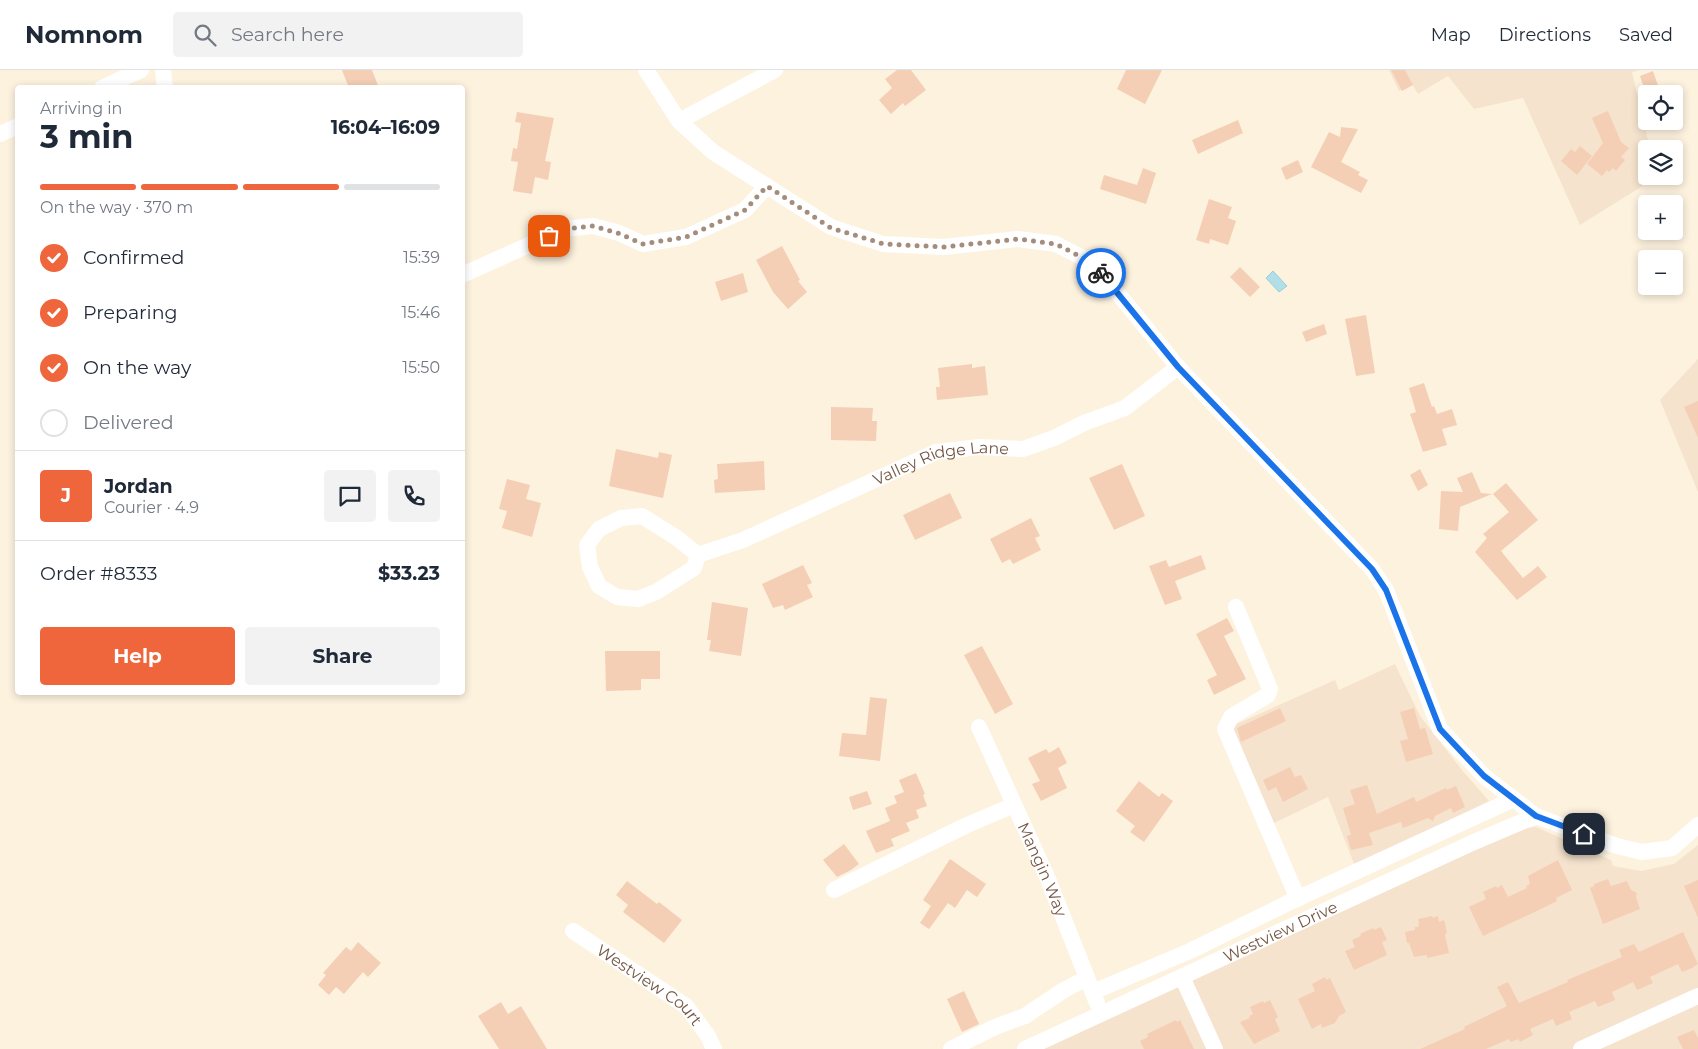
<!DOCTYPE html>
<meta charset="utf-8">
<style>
body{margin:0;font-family:Montserrat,sans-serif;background:#f2f2f3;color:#1f2937;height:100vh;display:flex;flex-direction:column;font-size:19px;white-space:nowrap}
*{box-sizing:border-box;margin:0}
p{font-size:16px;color:#747a83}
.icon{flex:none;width:28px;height:28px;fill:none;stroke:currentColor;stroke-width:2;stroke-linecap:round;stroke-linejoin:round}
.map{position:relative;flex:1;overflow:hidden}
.panel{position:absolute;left:15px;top:15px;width:450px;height:610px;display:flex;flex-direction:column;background:#fff;border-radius:5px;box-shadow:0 2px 8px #0003}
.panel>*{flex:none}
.buttons{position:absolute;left:1638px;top:15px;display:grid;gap:10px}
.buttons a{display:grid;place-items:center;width:45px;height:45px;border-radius:5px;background:#fff;box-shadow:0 2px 8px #0003;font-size:25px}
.pin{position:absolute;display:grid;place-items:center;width:42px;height:42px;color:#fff;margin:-21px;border-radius:10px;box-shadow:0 2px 8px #0006}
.courier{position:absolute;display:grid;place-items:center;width:50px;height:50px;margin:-25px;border:4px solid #1a73e8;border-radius:50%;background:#fff;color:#222;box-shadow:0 1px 6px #0007}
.overview em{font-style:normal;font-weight:700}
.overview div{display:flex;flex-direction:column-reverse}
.overview{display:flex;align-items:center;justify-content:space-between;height:85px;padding:0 25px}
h1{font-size:32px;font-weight:700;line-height:38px}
.bar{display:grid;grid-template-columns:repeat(4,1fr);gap:8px 5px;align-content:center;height:60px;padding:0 25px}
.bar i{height:6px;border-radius:4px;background:#e0e1e3}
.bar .on{background:#ef663c}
.bar p{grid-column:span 4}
.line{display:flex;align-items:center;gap:12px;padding:0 25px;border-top:1px solid #e0e1e3}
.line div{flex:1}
.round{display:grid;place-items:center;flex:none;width:52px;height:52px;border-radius:5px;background:#f2f2f3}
ol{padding:0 25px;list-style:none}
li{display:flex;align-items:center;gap:15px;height:55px}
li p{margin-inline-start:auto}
li .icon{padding:5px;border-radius:50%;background:#ef663c;color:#fff;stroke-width:4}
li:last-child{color:#747a83}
li i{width:28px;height:28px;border:2px solid #e0e1e3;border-radius:50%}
.button{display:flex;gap:10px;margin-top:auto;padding:10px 25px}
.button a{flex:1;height:58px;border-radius:5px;background:#ef663c;color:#fff;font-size:20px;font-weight:700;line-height:58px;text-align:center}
.button a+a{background:#f2f2f3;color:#1f2937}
header{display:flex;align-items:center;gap:30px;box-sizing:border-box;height:70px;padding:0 25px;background:#fff;border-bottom:1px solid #e0e1e3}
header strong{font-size:24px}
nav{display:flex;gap:28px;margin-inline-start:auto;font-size:18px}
.search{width:350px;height:45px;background:#f2f2f3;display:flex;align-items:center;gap:12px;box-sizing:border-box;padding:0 18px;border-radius:5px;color:#747a83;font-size:19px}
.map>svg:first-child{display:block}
.residential{fill:#f5e3cd}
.water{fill:#b2dfe7;stroke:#98cfda}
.building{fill:#f4cfb5}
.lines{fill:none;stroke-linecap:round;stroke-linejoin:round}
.minor{stroke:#fff;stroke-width:16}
.done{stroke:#a48d7b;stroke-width:5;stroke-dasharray:0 9}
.route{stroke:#1a73e8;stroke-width:6}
.labels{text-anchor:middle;stroke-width:4.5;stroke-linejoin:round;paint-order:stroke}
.street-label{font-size:16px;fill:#745745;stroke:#fff5e6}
</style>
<header>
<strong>Nomnom</strong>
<div class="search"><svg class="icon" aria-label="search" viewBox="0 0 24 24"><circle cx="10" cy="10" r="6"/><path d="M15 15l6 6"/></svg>Search here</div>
<nav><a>Map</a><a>Directions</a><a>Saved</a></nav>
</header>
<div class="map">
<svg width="1698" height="979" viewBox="0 0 1698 979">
<rect width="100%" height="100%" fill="#fdf2de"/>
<path class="residential" d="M1389,0H1640L1632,2L1650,79H1646V106L1657,107L1580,155L1523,28L1474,39L1448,6L1418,24L1412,14L1399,21Z
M1698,289V422L1660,330Z
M1395,594L1420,646L1462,700L1489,731L1355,796L1328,727L1272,754L1230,657L1335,610L1339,620Z
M1536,757L1611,790L1613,796L1641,801L1674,794L1698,775V979H1043L1523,758Z"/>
<path class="water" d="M1273,201L1287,216L1279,222L1266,208Z"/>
<path class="building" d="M342,0H372L379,18H349Z
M897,0H911L926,20L905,36L903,33L891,44L879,30L892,18L885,9Z
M1126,0H1162L1145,34L1117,19Z
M1391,0H1405L1413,15L1402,21Z
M1653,1L1661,24H1646L1640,6Z
M1608,41L1621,72L1629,78L1621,87L1625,90L1616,101L1613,98L1609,102L1607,100L1602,106L1587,94L1603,73L1592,48Z
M517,42L554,48L545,91L551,92L548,110L535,107L532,124L513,121L518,92L511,91L513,78L517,79L521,53L515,52Z
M1238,50L1243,63L1198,84L1192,70Z
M1341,57L1358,59L1341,92L1360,102L1358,105L1368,110L1361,123L1311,97L1329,62L1340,67Z
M1580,76L1592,86L1577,105L1561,91L1571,79L1575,82Z
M1298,90L1303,102L1286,110L1281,98Z
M1143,98L1156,103L1146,134L1100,119L1104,105L1137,115Z
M1209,129L1232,137L1228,148L1236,151L1228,175L1210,169L1209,174L1196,170Z
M782,176L800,210L798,211L807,222L788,239L773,222L756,190Z
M1240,197L1260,217L1250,227L1230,207Z
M743,203L748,222L721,231L715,212Z
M1366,245L1375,303L1356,306L1345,249Z
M1324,254L1327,264L1306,272L1302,262Z
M972,294V298L985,296L988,325L937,330L936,317H940L938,298Z
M1424,313L1432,337L1434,336L1437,344L1452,339L1457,355L1442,359L1447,375L1423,382L1410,344L1416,342L1409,318Z
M1698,331V368L1684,337Z
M831,337L873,338L872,351H877L876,371L831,370Z
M616,379L658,388L659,382L672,385L663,428L609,416Z
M764,391L765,420L715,423L714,410L718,409L717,394Z
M1122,394L1145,446L1114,460L1089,408Z
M1420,399L1428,415L1418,421L1410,405Z
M1472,402L1481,423L1492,424L1460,437L1458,461L1439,459L1441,421L1463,422L1457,408Z
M507,409L530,415L526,429L541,433L532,467L502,458L507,441L499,439Z
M1506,413L1538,450L1501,481L1523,508L1538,496L1547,507L1517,530L1475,482L1487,468L1483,464L1509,442L1493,424Z
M950,423L962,448L915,470L903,445Z
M1031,448L1040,466L1035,468L1041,480L1013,494L1010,489L1002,493L990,469Z
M1201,485L1206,499L1175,511L1182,529L1165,535L1149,496L1166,490L1169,497Z
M803,495L812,513L807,515L813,527L785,540L783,535L773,538L762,514Z
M712,532L748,538L741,586L709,581L711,570H707Z
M1227,548L1234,561L1224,566L1246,609L1214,625L1207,610L1217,605L1196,564Z
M982,576L1013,634L995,644L964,585Z
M605,581H660V609H641V620L606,621Z
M870,627L887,629L880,691L839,686L842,663L866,665Z
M1280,638L1286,651L1241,672L1237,658Z
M1414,638L1420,659L1425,658L1433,684L1406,692L1400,671L1408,669L1400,642Z
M1059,677L1067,693L1058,698L1067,718L1041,731L1032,714L1040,711L1028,688L1046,679L1049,683Z
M1290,697L1295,707L1301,705L1308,719L1283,732L1276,717L1268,721L1263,710Z
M916,703L925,724L923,725L927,736L916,740L919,748L906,753L910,761L891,769L894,776L876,783L866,761L890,751L885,738L897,733L894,726L904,722L899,710Z
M1139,711L1159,727L1162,723L1173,731L1144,772L1130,762L1135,756L1116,741Z
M1367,715L1377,744L1414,727L1416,732L1446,718L1447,720L1456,716L1465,737L1453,743L1451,738L1435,746L1433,751L1428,748L1403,758L1401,752L1369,763L1373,775L1351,780L1347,766L1351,765L1343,738L1355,734L1350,720Z
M867,721L872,734L853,740L849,727Z
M844,774L859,794L851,800L837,807L823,790Z
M950,789L986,814L977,827L967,820L955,838L948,833L929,859L920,853L931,836L923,830Z
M1558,790L1572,820L1556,828L1557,831L1541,839L1483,866L1469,837L1486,829L1483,822L1496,816L1497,818L1502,815L1508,827L1527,818L1526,816L1530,814L1528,806Z
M1608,809L1611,816L1627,811L1631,820L1637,823L1636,827L1640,839L1603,854L1590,818L1594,816V814Z
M1698,810V848L1684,816Z
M627,811L657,834L659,832L682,850L664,873L623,842L628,835L616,825Z
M1432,846L1433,848L1438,846L1439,852L1444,850L1447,862L1445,865L1449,883L1427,888V885L1414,887L1409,873H1407L1405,862L1415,860V857H1418L1419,854L1418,849Z
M1381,857L1387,870L1382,872L1387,885L1354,900L1345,881L1355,877L1352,870L1361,866L1360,864L1373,858L1374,860Z
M1683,862L1698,894L1692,898L1682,902L1678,894L1650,907L1653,913L1637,920L1633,912L1612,922L1615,930L1598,937L1595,931L1569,942L1572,949L1556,956L1553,949L1530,959L1533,965L1520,972L1518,969L1511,972L1509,969L1486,979H1420L1465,959L1464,957L1507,936L1497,917L1508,912L1519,933L1568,912L1567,910L1622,887L1619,880L1634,874L1639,882Z
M358,872L381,893L368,907L363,902L344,924L336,917L329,925L318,915L326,905L323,903L346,877L351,881Z
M1325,907L1326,910L1330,908L1346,942L1339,946L1335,953L1322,958L1321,954L1312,959L1298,929L1315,921L1312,914Z
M964,921L979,954L962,962L947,929Z
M1270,930L1278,947L1275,949L1280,961L1254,974L1240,952L1250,948L1249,946L1253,944L1250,937L1263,931L1264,933Z
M501,932L508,944L521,936L547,979H499L478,946Z
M1176,950L1177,952L1180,950L1194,979H1144L1140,971L1148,967L1147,964Z
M1694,960L1698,968V979H1683L1677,967Z"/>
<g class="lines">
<g class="minor">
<path d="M163,0L165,18"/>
<path d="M646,0L679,51L713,82L831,157L883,174L944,177L1018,169L1056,174L1085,189L1098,199L1178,297L1372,499L1386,520L1440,659L1484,706L1536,746L1617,776L1642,782L1672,778L1698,755"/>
<path d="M102,18L141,0"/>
<path d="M679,51L775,0"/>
<path d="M0,64L18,56"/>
<path d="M462,205L564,159L593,156L619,163L643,174L686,167L745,140L767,116"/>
<path d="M642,446L677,468L698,485L694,498L656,522L638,529L617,527L599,516L590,497L587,475L599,459L621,448Z"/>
<path id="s1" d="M698,485L743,470L936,382L979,377L1023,379L1054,368L1084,353L1125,338L1178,297"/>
<path d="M1236,537L1270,619L1268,625L1231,647L1225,659L1298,829"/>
<path id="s2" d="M979,657L1048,809L1097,933"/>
<path d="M834,820L965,756L1014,735"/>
<path id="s3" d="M573,861L686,936L708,966L714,979"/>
<path d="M1182,907L1215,979"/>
<path d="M1093,922L1190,881L1290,832L1514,729"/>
<path d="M951,979L995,957L1025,946L1064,920L1087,908"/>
<path id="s4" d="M1025,979L1474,772L1536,746"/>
<path d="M1581,979L1698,926"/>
</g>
</g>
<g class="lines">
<path class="done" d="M549,166L564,159L593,156L618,163L643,174L686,167L745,140L767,116L831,158L884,174L944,177L1018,169L1056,174L1085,189L1101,203"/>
<path class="route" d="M1101,203L1178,297L1372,499L1386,520L1440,659L1484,706L1536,746L1584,764"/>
</g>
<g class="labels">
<g class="street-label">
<text dy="6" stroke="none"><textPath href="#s1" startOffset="262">Valley Ridge Lane</textPath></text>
<text dy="6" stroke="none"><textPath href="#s2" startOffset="156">Mangin Way</textPath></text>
<text dy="6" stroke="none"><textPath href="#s4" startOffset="281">Westview Drive</textPath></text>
<text dy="6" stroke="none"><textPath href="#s3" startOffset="94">Westview Court</textPath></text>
</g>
</g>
</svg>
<div class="buttons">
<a><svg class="icon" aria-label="locate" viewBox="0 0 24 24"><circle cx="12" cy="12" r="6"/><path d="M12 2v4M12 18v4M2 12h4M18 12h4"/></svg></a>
<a><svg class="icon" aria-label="layers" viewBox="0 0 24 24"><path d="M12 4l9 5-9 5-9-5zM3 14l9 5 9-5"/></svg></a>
<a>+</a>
<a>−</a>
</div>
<div class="pin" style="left:549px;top:166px;background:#ea580c"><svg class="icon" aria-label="bag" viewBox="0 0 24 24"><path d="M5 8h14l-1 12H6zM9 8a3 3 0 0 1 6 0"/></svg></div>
<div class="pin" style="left:1584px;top:764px;background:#1f2937"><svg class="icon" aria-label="home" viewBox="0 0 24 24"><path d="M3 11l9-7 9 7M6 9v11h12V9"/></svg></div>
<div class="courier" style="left:1101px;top:203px"><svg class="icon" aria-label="bike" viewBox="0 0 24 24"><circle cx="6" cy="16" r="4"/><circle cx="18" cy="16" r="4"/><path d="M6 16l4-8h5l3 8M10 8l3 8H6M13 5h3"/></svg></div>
<section class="panel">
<div class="overview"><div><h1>3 min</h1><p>Arriving in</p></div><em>16:04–16:09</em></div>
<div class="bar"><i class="on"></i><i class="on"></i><i class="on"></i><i></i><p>On the way · 370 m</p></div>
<ol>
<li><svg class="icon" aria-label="check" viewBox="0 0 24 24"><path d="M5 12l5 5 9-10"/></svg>Confirmed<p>15:39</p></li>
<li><svg class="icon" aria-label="check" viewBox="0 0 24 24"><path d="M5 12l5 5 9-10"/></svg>Preparing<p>15:46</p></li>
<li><svg class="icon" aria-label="check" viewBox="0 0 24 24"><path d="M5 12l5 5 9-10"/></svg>On the way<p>15:50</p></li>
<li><i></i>Delivered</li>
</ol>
<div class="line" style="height:90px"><b class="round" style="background:#ef663c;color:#fff">J</b><div><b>Jordan</b><p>Courier · 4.9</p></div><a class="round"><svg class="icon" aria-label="chat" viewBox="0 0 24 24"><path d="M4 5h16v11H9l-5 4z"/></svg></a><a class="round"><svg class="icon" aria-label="phone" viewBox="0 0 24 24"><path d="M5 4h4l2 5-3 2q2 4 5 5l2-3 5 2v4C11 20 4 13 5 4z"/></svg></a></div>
<div class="line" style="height:65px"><div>Order #8333</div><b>$33.23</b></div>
<div class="button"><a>Help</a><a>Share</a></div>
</section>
</div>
